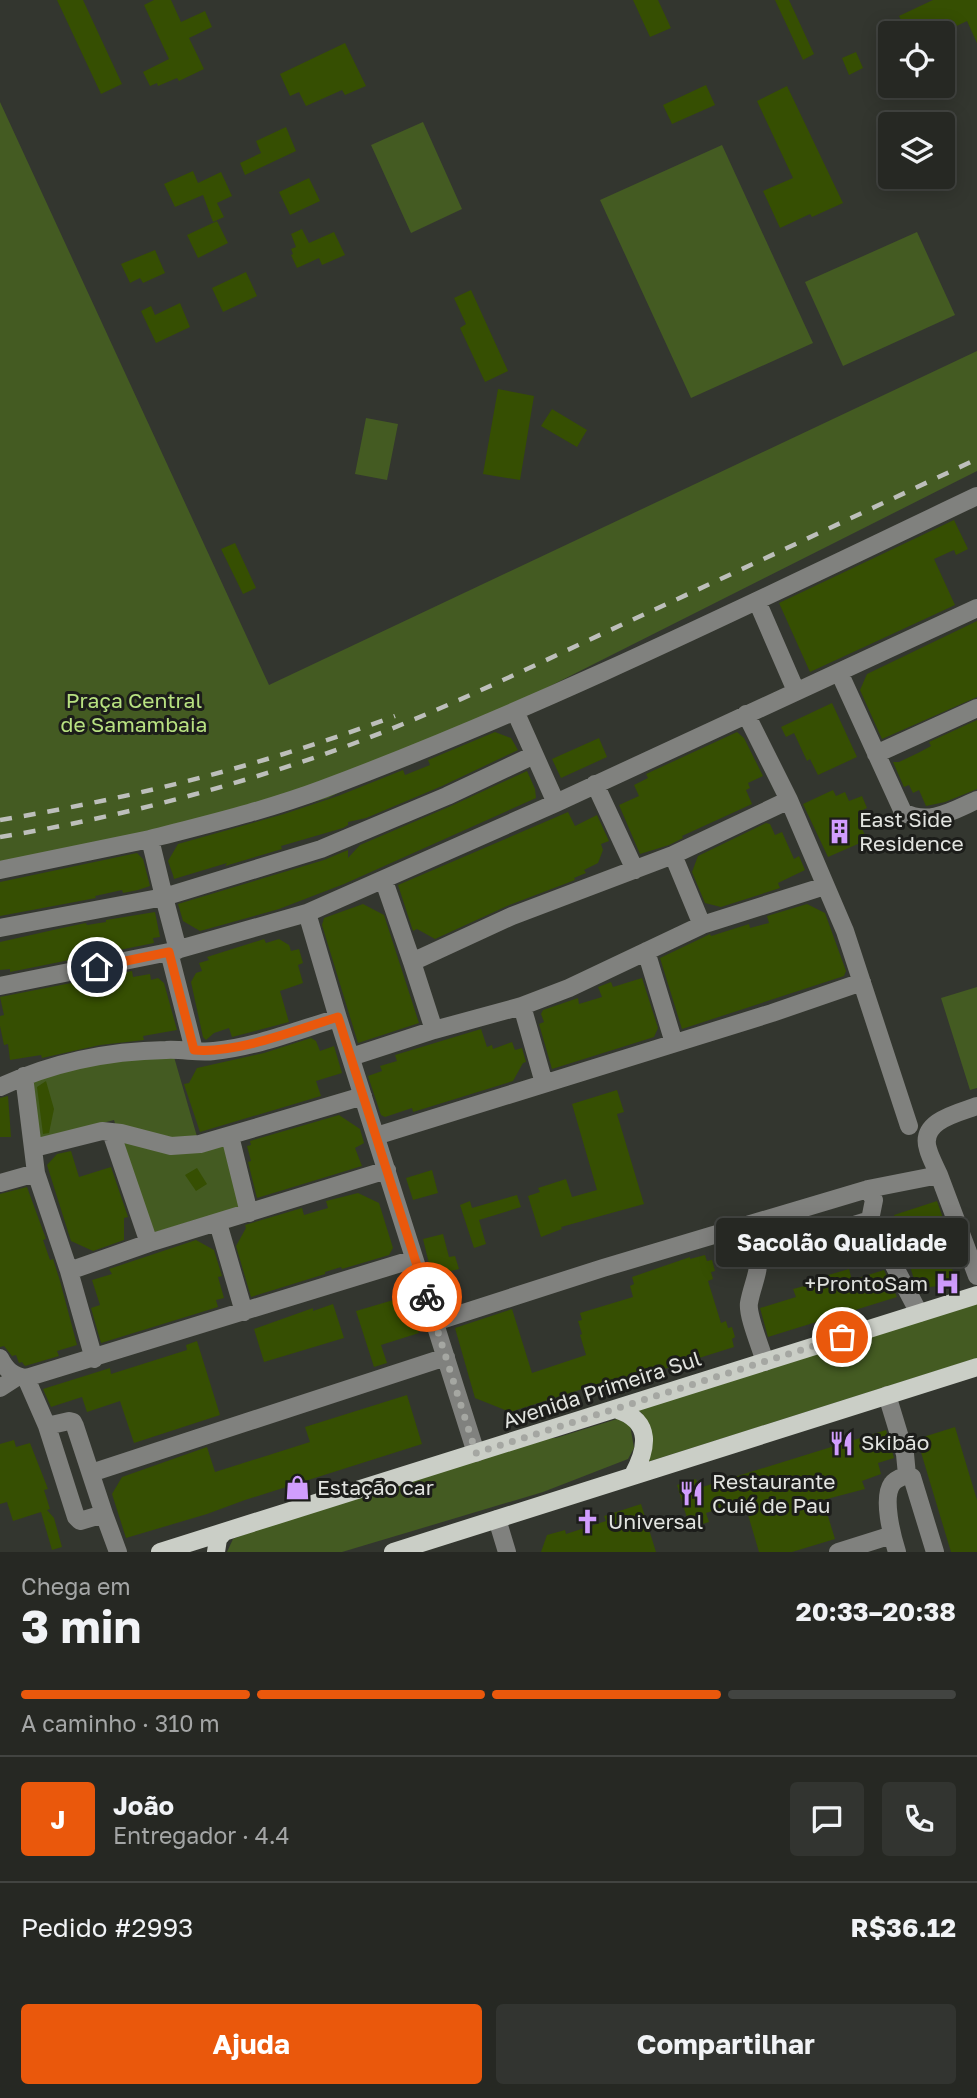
<!DOCTYPE html>
<html lang="pt">
<meta charset="utf-8">
<style>
body{margin:0;font-family:"Golos Text",sans-serif;background:#323430;color:#f1f3f6;height:100vh;display:flex;flex-direction:column;font-size:26px;white-space:nowrap}
*{box-sizing:border-box;margin:0}
p{font-size:23px;color:#a4a6a6}
.icon{flex:none;width:38px;height:38px;fill:none;stroke:currentColor;stroke-width:2;stroke-linecap:round;stroke-linejoin:round}
.map{position:relative;height:1552px;overflow:hidden}
.details{display:flex;flex-direction:column;background:#262823;flex:1}
.details>*{flex:none}
.tools{position:absolute;left:878px;top:21px;display:grid;gap:14px}
.tools a{display:grid;place-items:center;width:77px;height:77px;border-radius:7px;background:#262823;box-shadow:0 4px 18px #0003,0 0 0 2px #424441;font-size:35px}
.pin{position:absolute;display:grid;place-items:center;width:60px;height:60px;color:#fff;margin:-30px;border:4px solid #fff;border-radius:50%;box-shadow:0 2px 7px #0007}
.courier{position:absolute;display:grid;place-items:center;width:70px;height:70px;margin:-35px;border:5px solid #ea580c;border-radius:50%;background:#fff;color:#222;box-shadow:0 2px 9px #0007}
.bubble{position:absolute;height:49px;border-radius:7px;background:#262823;box-shadow:0 4px 18px #0003,0 0 0 2px #424441;font-size:23px;font-weight:700;line-height:49px;text-align:center}
.summary em{font-style:normal;font-weight:700}
.summary div{display:flex;flex-direction:column-reverse}
.summary{display:flex;align-items:center;justify-content:space-between;height:119px;padding:0 21px}
h1{font-size:46px;font-weight:700;line-height:52px}
.bar{display:grid;grid-template-columns:repeat(4,1fr);gap:10px 7px;align-content:center;height:84px;padding:0 21px}
.bar i{height:9px;border-radius:5px;background:#424441}
.bar .active{background:#ea580c}
.bar p{grid-column:span 4}
.line{display:flex;align-items:center;gap:18px;padding:0 21px;border-top:2px solid #424441}
.line div{flex:1}
.round{display:grid;place-items:center;flex:none;width:74px;height:74px;border-radius:7px;background:#323430}
.cta{display:flex;gap:14px;margin-top:auto;padding:14px 21px}
.cta a{flex:1;height:80px;border-radius:7px;background:#ea580c;color:#fff;font-size:28px;font-weight:700;line-height:80px;text-align:center}
.cta a+a{background:#323430;color:#f1f3f6}
.map>svg:first-child{display:block}
.green{fill:#445b22}
.building{fill:#364f02}
.lines{fill:none;stroke-linecap:round;stroke-linejoin:round}
.minor{stroke:#80817e;stroke-width:18}
.major{stroke:#cacec6;stroke-width:18}
.rail{stroke:#bdbfbb;stroke-width:4.5;stroke-dasharray:12 12;stroke-linecap:butt}
.done{stroke:#a5a7a2;stroke-width:7;stroke-dasharray:0 12.6}
.route{stroke:#ea580c;stroke-width:9}
.labels{text-anchor:middle;stroke-width:6;stroke-linejoin:round;paint-order:stroke}
.park-label{font-size:21px;fill:#b8e181;stroke:#1c1d1a}
.poi-label{font-size:21px;fill:#e2e4e0;stroke:#1c1d1a;text-anchor:start}
.street-label{font-size:21px;fill:#e2e4e0;stroke:#1c1d1a}
</style>
<div class="map">
<svg width="977" height="1552" viewBox="0 0 977 1552">
<rect width="100%" height="100%" fill="#33362f"/>
<path class="green" d="M0,102L269,685L977,351V471L328,798L145,849L0,874Z
M423,122L462,209L411,233L371,145Z
M722,145L813,343L691,398L600,200Z
M917,232L955,315L843,366L805,282Z
M366,418L398,424L387,480L355,474Z
M977,987V1088L970,1090L941,998Z
M170,1043L198,1140L227,1135L246,1205L149,1234L114,1120L38,1140L32,1068Z
M977,1298V1358L644,1463L651,1444L642,1413L631,1407Z
M617,1419L630,1425L634,1448L628,1459L543,1492L342,1552H227L233,1539L253,1531L529,1439L556,1438Z"/>
<path class="building" d="M57,0H83L122,84L101,94Z
M154,0H171L181,22L205,11L212,27L189,38L204,69L179,81L177,78L158,86L157,83L150,86L143,72L169,59L144,5Z
M633,0H658L671,28L650,37Z
M775,0H789L814,54L803,60Z
M933,0H977V43L967,21L942,33H880L903,24L899,16Z
M345,43L366,86L345,95L342,90L306,106L299,92L290,96L280,74Z
M856,52L863,68L849,75L842,58Z
M706,85L715,105L672,124L663,105Z
M787,86L843,203L812,217L810,214L780,228L763,191L793,178L757,101Z
M286,127L296,151L245,175L240,163L261,153L256,141Z
M193,171L198,183L221,172L232,196L217,203L224,217L213,222L203,195L175,207L164,184Z
M309,178L320,201L290,215L279,192Z
M217,221L228,243L198,258L187,235Z
M302,229L309,243L334,232L345,255L322,265L319,258L297,268L291,255L293,254L291,249L296,247L291,234Z
M155,250L165,273L143,283L140,278L130,283L121,264Z
M246,272L257,296L223,312L212,288Z
M471,290L508,371L485,382L460,328L466,324L454,298Z
M180,303L190,327L156,343L141,311L151,306L155,315Z
M498,389L534,396L520,480L483,474Z
M552,409L587,430L577,447L541,426Z
M954,520L968,549L956,555L954,550L934,559L955,605L810,672L779,603Z
M235,543L256,588L243,594L221,549Z
M977,621V697L882,739L860,690L867,674Z
M832,703L857,757L818,775L810,759L807,761L794,733L786,737L781,727Z
M977,720V789L945,802L926,806L919,790L913,793L909,785L904,787L893,762H899L918,753L931,746L929,742Z
M495,732L511,738L518,750L442,786L366,818L348,822V825L343,828L281,846L282,849L225,866L227,863L174,879L173,875L168,861L178,844L284,814L338,796L403,770L405,775L430,765L428,760Z
M737,732L744,738L763,776L748,783L750,788L746,790L752,804L682,836L683,838L669,845L640,854L619,805L639,796L634,785L648,778L646,774Z
M599,738L607,757L561,778L552,759Z
M527,771L535,789L536,798L344,884L279,909L200,931L183,921L178,904L324,860L348,850V858L360,845L451,806Z
M833,790L836,796L845,792L849,801L862,796L867,808L858,812L863,822L860,824L867,840L828,857L803,804Z
M568,812L575,826L597,815L609,841L601,844L603,850L598,863L584,870L586,873L574,878L575,880L507,906L435,939L417,929L413,931L398,885Z
M766,823L770,824L775,835L782,832L794,859L799,856L805,870L778,883L780,888L721,907L705,903L692,872L698,856Z
M137,853L143,859L150,886L138,890L123,893L122,890L95,896L96,898L0,916V882Z
M363,904L384,915L419,1023L358,1043L322,925L324,918Z
M807,904L825,913L846,971L844,976L682,1029L660,958L706,936L710,934L711,936L749,924L750,928L769,923L767,916Z
M155,912L160,937L153,938L154,943L10,972V969L0,970V942L62,928L86,923L87,925L106,922V920Z
M264,939L266,943L279,939L289,945L291,951L299,949L303,963L298,965L303,983L280,991L289,1022L232,1037L229,1028L214,1033L206,1040L203,1037L191,982L196,973L202,971L199,963L209,960L207,957Z
M132,971L133,977L150,974L151,980L158,978L164,983L177,1030L143,1036L144,1040L100,1045L42,1058L41,1055L10,1060L8,1044L4,1045L0,1026V1016L4,1015L0,997Z
M642,978L658,1028L654,1037L552,1069L539,1024L544,1022L541,1014L543,1010L578,998L579,1004L602,997L598,987L611,982L613,987Z
M481,1029L487,1047L492,1045L493,1049L512,1042L515,1050L522,1048L526,1062L523,1063L513,1081L413,1112L412,1108L385,1117L381,1115L368,1076L382,1071L380,1066L397,1061L395,1055Z
M311,1038L316,1041L320,1051L334,1046L342,1073L316,1081L321,1096L200,1132L184,1084L189,1083L197,1068L264,1053Z
M46,1081L54,1109L49,1133L43,1134L37,1087Z
M617,1090L624,1112L617,1114L644,1204L561,1227L562,1229L541,1237L528,1196L540,1192L538,1188L566,1179L572,1197L597,1190L572,1104Z
M8,1096L11,1137H0V1098Z
M339,1115L360,1129L364,1143L355,1148L362,1166L257,1198L248,1162L251,1161L247,1146L251,1145L250,1141Z
M71,1151L79,1177L111,1167L128,1217L124,1218V1240L93,1251L71,1241L47,1165L57,1154Z
M197,1168L207,1184L196,1191L185,1175Z
M432,1170L438,1193L413,1200L406,1178Z
M27,1187L46,1239L43,1240L50,1260L53,1259L60,1281L77,1345L57,1351L59,1356L25,1366L22,1362L19,1363L16,1355L12,1356L4,1346L0,1347V1194Z
M358,1193L379,1203L393,1248L389,1255L342,1269L341,1267L325,1272V1274L251,1297L236,1246L246,1228L245,1225L302,1208L304,1215L328,1208L326,1201Z
M517,1195L521,1207L479,1220L486,1244L474,1248L460,1205L470,1201L472,1208Z
M937,1201L950,1238L946,1239L954,1277L940,1286L919,1288L913,1276L894,1215Z
M443,1234L449,1257L455,1256L459,1269L432,1276L423,1239Z
M196,1240L214,1250L222,1276L218,1277L224,1298L216,1300L218,1307L101,1343L91,1308L100,1305L92,1280L112,1274L109,1269Z
M705,1255L707,1261L712,1260L715,1271L711,1272L713,1279L708,1281L721,1323L726,1321L728,1328L732,1327L735,1337L732,1339L734,1347L597,1390L595,1385L510,1412L475,1398L455,1328L512,1309L532,1373L586,1355L580,1335L582,1334L578,1321L582,1320L580,1313L633,1297L630,1286L634,1284L632,1277L690,1257V1259Z
M849,1269L852,1280L884,1270L897,1297L768,1337L760,1308L796,1297L793,1289L812,1284L811,1280Z
M407,1296L419,1333L381,1345L387,1363L374,1367L356,1311Z
M333,1304L344,1338L264,1362L254,1329L313,1308V1311Z
M197,1341L220,1415L134,1443L120,1401L87,1412L82,1397L51,1407L43,1389L110,1368L111,1374L187,1350L186,1345Z
M407,1395L422,1444L245,1500L207,1514L126,1538L112,1494L122,1477L207,1447L215,1472L310,1442L305,1427Z
M955,1427L977,1500V1552H951L917,1439Z
M886,1430L894,1458L878,1463L881,1474L862,1481L865,1489L823,1500L835,1539L792,1552H759L744,1501L706,1513L709,1522L690,1528L677,1485L696,1479L699,1488Z
M14,1440L16,1447L30,1443L48,1489L44,1490L50,1509L47,1510L54,1518L62,1547L52,1550L41,1512L13,1521L7,1502L0,1504V1444Z
M641,1504L656,1552H541L547,1535L565,1530L566,1534L606,1521L604,1516Z"/>
<g class="lines">
<path class="minor" d="M757,601L796,691
M839,672L903,812C929,826 952,811 977,800
M515,711L556,803
M746,714L789,800L845,931L909,1126
M876,754L977,708
M595,784L635,870
M150,839C208,824 267,810 323,789C547,705 762,598 977,496
M673,855L702,925
M0,870L150,839L164,897L321,849L447,796L534,755
M384,881L412,962
M307,913L338,1018L476,1453
M0,928L164,897L178,950
M646,951L674,1043
M169,952L194,1050
M0,986L169,952L307,913L556,803L977,608
M522,1006L544,1083
M434,1030L412,962L512,916L673,855L789,800
M351,1057L434,1030L522,1006L569,988L702,925L825,886
M24,1076L36,1173L69,1271
M0,1087C51,1063 109,1051 166,1050C182,1049 199,1053 214,1051C256,1047 298,1030 338,1018
M111,1132L149,1243
M230,1136L249,1213
M376,1136L772,1013L862,982
M34,1148L102,1131L121,1133L171,1146L200,1144L363,1096
M939,1175L977,1276
M0,1183L36,1173
M870,1220L919,1313
M218,1223L244,1312
M743,1227L747,1241L758,1254L870,1220L874,1200L868,1189
M758,1254C760,1273 752,1285 749,1303C747,1315 761,1348 765,1362
M435,1322L603,1268L868,1189L939,1175C935,1166 930,1157 928,1149C919,1121 958,1113 977,1106
M0,1358C6,1370 13,1376 26,1378L414,1259
M94,1359L69,1271L149,1243L387,1170
M26,1378L47,1426
M0,1388L17,1377
M887,1395L905,1454L907,1475L912,1477L935,1552
M69,1421L73,1422L75,1426L104,1514L80,1521L76,1517L47,1426Z
M91,1473L446,1357
M104,1514L118,1552
M497,1519L507,1552
M838,1552L892,1535
M897,1552C892,1536 882,1498 892,1484C895,1479 902,1477 907,1475"/>
<path class="major" d="M618,1410C653,1422 647,1449 633,1475
M160,1552L977,1295
M216,1552L218,1539L224,1532
M393,1552L977,1367"/>
<path class="rail" d="M0,820C138,797 264,765 395,716
M0,837C110,819 217,791 322,755C428,718 530,667 632,620C747,567 862,513 977,459"/>
</g>
<g class="lines">
<path class="done" d="M427,1297L476,1453L842,1337"/>
<path class="route" d="M97,967L169,952L194,1050C237,1054 296,1030 338,1017L427,1297"/>
</g>
<defs>
<symbol id="building-bare" viewBox="-9 -9 18 18"><path d="M-4-6H4V6H1V3H-1V6H-4ZM-2.5-4.3h1.7v1.8h-1.7ZM.8-4.3h1.7v1.8H.8ZM-2.5-1h1.7V.8h-1.7ZM.8-1h1.7V.8H.8Z" fill="#d19dfe" stroke="#1c1d1a" stroke-width="2.5" paint-order="stroke"/></symbol>
<symbol id="hospital-bare" viewBox="-9 -9 18 18"><path d="M-5-5h3v3.5h4V-5h3V5h-3V1.5h-4V5h-3Z" fill="#d19dfe" stroke="#1c1d1a" stroke-width="2.5" paint-order="stroke"/></symbol>
<symbol id="restaurant-bare" viewBox="-9 -9 18 18"><path d="M-5-6h1v4h1v-4h1v4h1v-4h1v5L-1.5 .5V6h-2V.5L-5-1ZM5-6V6H3V1.5H1.5Q1.5-4 5-6Z" fill="#d19dfe" stroke="#1c1d1a" stroke-width="2.5" paint-order="stroke"/></symbol>
<symbol id="shop-bare" viewBox="-9 -9 18 18"><path d="M-5-2.5h2.3a2.7 3.5 0 0 1 5.4 0H5L5.5 6h-11ZM-1.5-2.5h3a1.5 2.3 0 0 0-3 0Z" fill="#d19dfe" stroke="#1c1d1a" stroke-width="2.5" paint-order="stroke"/></symbol>
<symbol id="church-bare" viewBox="-9 -9 18 18"><path d="M-1.2-6h2.4v3.5h3.3v2.4h-3.3V6h-2.4V-.1h-3.3v-2.4h3.3Z" fill="#d19dfe" stroke="#1c1d1a" stroke-width="2.5" paint-order="stroke"/></symbol>
</defs>
<g fill-rule="evenodd">
<use href="#building-bare" x="822" y="814" width="35" height="35"/>
<use href="#hospital-bare" x="930" y="1266" width="35" height="35"/>
<use href="#restaurant-bare" x="824" y="1426" width="35" height="35"/>
<use href="#shop-bare" x="280" y="1470" width="35" height="35"/>
<use href="#restaurant-bare" x="674" y="1476" width="35" height="35"/>
<use href="#church-bare" x="570" y="1504" width="35" height="35"/>
</g>
<g class="labels">
<g class="park-label">
<text x="134" y="708">Praça Central<tspan x="134" dy="24">de Samambaia</tspan></text>
</g>
<g class="poi-label">
<text x="859" y="827">East Side<tspan x="859" dy="24">Residence</tspan></text>
<text x="928" y="1291" text-anchor="end">+ProntoSam</text>
<text x="861" y="1450">Skibão</text>
<text x="712" y="1489">Restaurante<tspan x="712" dy="24">Cuié de Pau</tspan></text>
<text x="317" y="1495">Estação car</text>
<text x="608" y="1529">Universal</text>
</g>
<g class="street-label">
<text transform="translate(602 1390) rotate(-18)" y="7">Avenida Primeira Sul</text>
</g>
</g>
</svg>
<div class="tools">
<a><svg class="icon" aria-label="locate" viewBox="0 0 24 24"><circle cx="12" cy="12" r="6"/><path d="M12 2v4M12 18v4M2 12h4M18 12h4"/></svg></a>
<a><svg class="icon" aria-label="layers" viewBox="0 0 24 24"><path d="M12 4l9 5-9 5-9-5zM3 14l9 5 9-5"/></svg></a>
</div>
<div class="pin" style="left:842px;top:1337px;background:#ea580c"><svg class="icon" aria-label="bag" viewBox="0 0 24 24"><path d="M5 8h14l-1 12H6zM9 8a3 3 0 0 1 6 0"/></svg></div>
<div class="pin" style="left:97px;top:967px;background:#1f2937"><svg class="icon" aria-label="home" viewBox="0 0 24 24"><path d="M3 11l9-7 9 7M6 9v11h12V9"/></svg></div>
<div class="courier" style="left:427px;top:1297px"><svg class="icon" aria-label="bike" viewBox="0 0 24 24"><circle cx="6" cy="16" r="4"/><circle cx="18" cy="16" r="4"/><path d="M6 16l4-8h5l3 8M10 8l3 8H6M13 5h3"/></svg></div>
<div class="bubble" style="left:716px;top:1218px;width:252px">Sacolão Qualidade</div>
</div>
<section class="details">
<div class="summary"><div><h1>3 min</h1><p>Chega em</p></div><em>20:33–20:38</em></div>
<div class="bar"><i class="active"></i><i class="active"></i><i class="active"></i><i></i><p>A caminho · 310 m</p></div>
<div class="line" style="height:126px"><b class="round" style="background:#ea580c;color:#fff">J</b><div><b>João</b><p>Entregador · 4.4</p></div><a class="round"><svg class="icon" aria-label="chat" viewBox="0 0 24 24"><path d="M4 5h16v11H9l-5 4z"/></svg></a><a class="round"><svg class="icon" aria-label="phone" viewBox="0 0 24 24"><path d="M5 4h4l2 5-3 2q2 4 5 5l2-3 5 2v4C11 20 4 13 5 4z"/></svg></a></div>
<div class="line" style="height:91px"><div>Pedido #2993</div><b>R$36.12</b></div>
<div class="cta"><a>Ajuda</a><a>Compartilhar</a></div>
</section>
